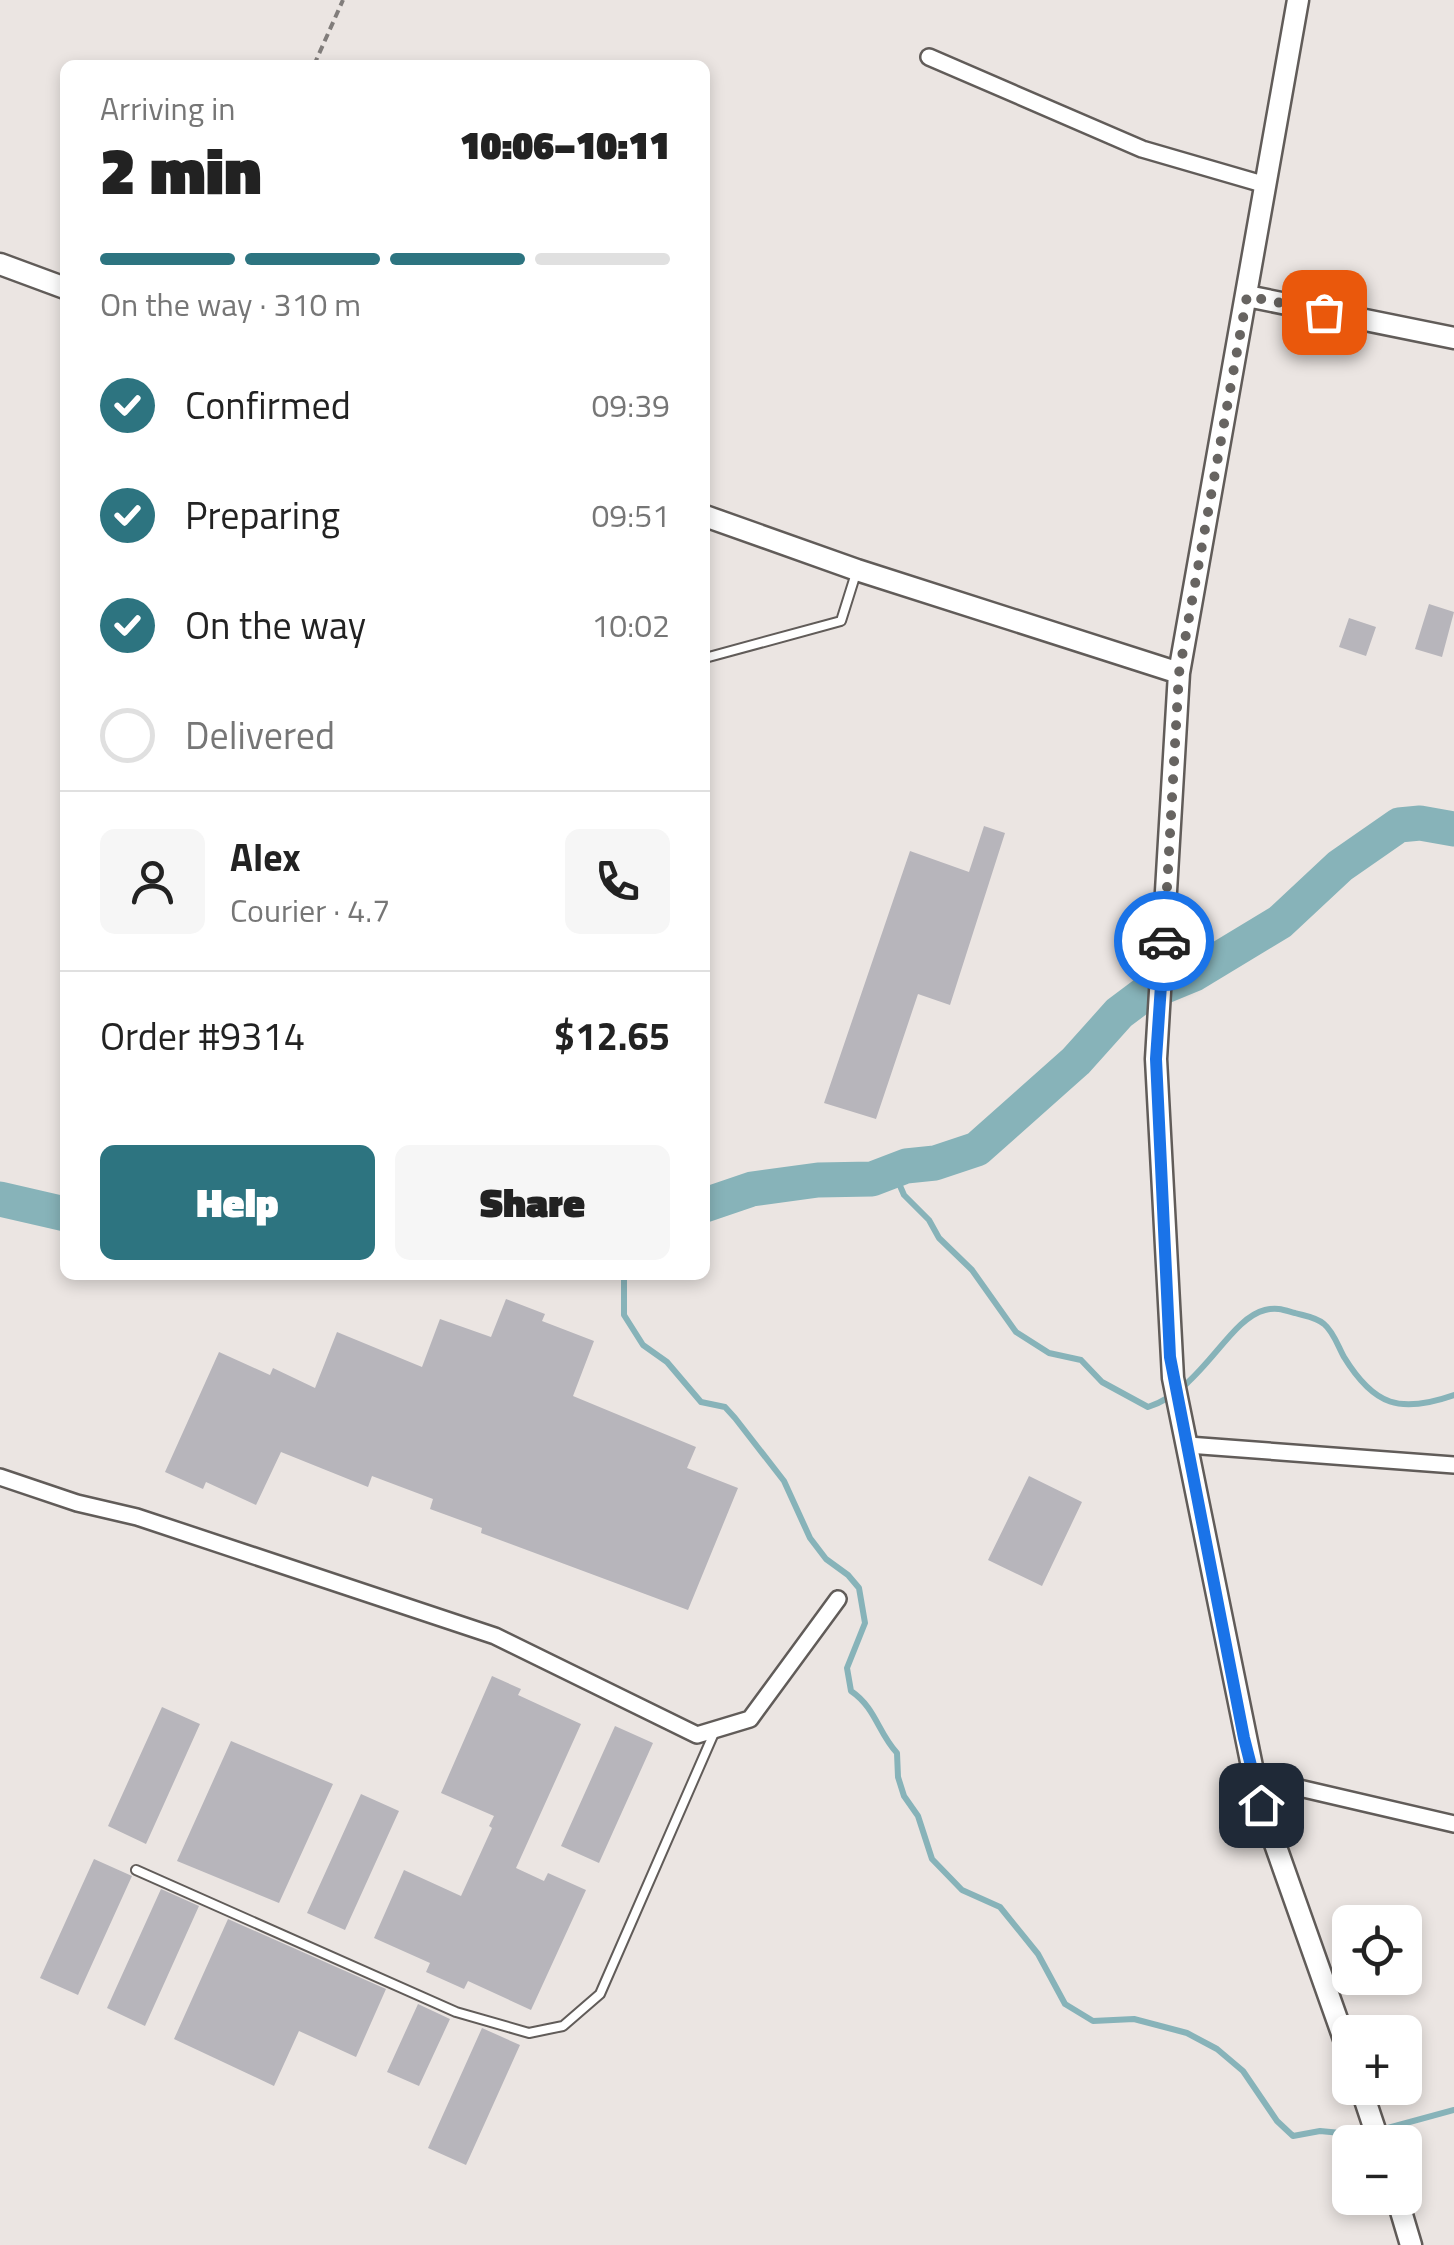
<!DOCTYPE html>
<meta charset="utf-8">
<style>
body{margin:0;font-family:"Titillium Web",sans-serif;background:#f6f6f6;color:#222;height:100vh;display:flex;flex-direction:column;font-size:38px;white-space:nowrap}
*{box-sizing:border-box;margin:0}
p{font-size:32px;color:#767676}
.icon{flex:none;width:55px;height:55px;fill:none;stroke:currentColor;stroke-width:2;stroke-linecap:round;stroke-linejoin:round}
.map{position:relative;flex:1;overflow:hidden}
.details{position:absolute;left:60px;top:60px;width:650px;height:1220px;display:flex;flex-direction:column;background:#fff;border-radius:15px;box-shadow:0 5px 15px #0003}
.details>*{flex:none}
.controls{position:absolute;left:1332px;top:1905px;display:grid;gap:20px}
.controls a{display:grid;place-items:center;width:90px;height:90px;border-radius:15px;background:#fff;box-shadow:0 5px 15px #0003;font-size:50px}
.pin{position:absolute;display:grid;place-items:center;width:85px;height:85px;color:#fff;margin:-42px;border-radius:20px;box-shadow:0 5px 15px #0006}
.courier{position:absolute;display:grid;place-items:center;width:100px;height:100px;margin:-50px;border:8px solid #1a73e8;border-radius:50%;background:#fff;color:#222;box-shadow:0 2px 12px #0007}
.head em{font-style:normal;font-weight:800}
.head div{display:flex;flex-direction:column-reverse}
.head{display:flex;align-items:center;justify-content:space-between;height:170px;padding:0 40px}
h1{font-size:65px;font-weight:800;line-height:75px}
.bar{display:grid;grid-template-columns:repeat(4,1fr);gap:15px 10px;align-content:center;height:120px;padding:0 40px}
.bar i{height:12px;border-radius:8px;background:#e0e0e0}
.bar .selected{background:#2d7480}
.bar p{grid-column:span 4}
.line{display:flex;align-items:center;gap:25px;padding:0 40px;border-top:2px solid #e0e0e0}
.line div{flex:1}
.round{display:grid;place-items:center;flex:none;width:105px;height:105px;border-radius:15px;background:#f6f6f6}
ol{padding:0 40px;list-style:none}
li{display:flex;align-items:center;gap:30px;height:110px}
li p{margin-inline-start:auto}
li .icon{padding:10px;border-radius:50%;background:#2d7480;color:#fff;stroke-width:4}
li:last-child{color:#767676}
li i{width:55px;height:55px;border:5px solid #e0e0e0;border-radius:50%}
.action{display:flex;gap:20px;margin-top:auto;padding:20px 40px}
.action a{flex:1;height:115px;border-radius:15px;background:#2d7480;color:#fff;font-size:40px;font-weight:800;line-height:115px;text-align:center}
.action a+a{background:#f6f6f6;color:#222}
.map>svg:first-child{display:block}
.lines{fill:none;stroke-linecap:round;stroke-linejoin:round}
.stream{stroke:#87b3b9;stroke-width:6}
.river{stroke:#87b3b9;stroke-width:35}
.building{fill:#b7b5bb}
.service-casing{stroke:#615c59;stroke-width:12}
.minor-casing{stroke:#615c59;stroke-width:20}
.tertiary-casing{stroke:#615c59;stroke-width:25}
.path{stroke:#817d7b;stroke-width:4;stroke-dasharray:8 5;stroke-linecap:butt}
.service{stroke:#fff;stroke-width:8}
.minor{stroke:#fff;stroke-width:15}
.tertiary{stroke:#fff;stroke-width:20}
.done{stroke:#676461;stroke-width:10;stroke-dasharray:0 18}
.route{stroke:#1a73e8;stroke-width:12}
</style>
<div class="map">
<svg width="1454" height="2245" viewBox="0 0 1454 2245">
<rect width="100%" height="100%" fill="#ebe5e2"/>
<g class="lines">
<path class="stream" d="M894,1172L904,1195L929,1220L939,1238L972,1270L1016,1332L1049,1353L1081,1360L1102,1382L1148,1407C1203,1389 1228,1319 1265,1310C1277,1307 1284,1310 1295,1313C1305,1316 1316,1317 1324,1324C1333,1331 1338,1346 1344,1357C1374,1406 1400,1414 1454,1395
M624,1275V1315L643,1345L667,1362L701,1402L725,1407L735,1418L784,1481L810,1538L826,1559L848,1575L859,1588L865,1623L847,1668L851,1691C876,1708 878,1733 897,1753L898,1777L904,1796L918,1816L932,1859L962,1890L1000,1907L1038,1954L1065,2004L1093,2021L1134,2019L1187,2033L1217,2049L1243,2071L1277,2121L1293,2136L1320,2131L1362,2135L1454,2110"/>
<path class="river" d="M0,1199L65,1214
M705,1205L752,1189L818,1180L872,1179L906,1166L935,1163L977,1149L1076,1061L1119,1013L1143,995L1194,974L1280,922L1340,866L1399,825L1420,823L1454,829"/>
</g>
<path class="building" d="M1429,604L1454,612L1442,657L1415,649Z
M1349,618L1376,627L1366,656L1339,647Z
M984,826L1005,833L950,1005L918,994L876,1119L824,1103L910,851L969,872Z
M506,1299L545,1314L542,1321L594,1341L573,1396L696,1447L687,1468L738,1488L688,1610L481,1533L482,1528L430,1509L433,1499L372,1476L368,1487L281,1452L256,1505L206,1482L203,1489L165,1472L219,1352L270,1375L273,1368L315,1388L337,1332L422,1367L440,1319L491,1337Z
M1029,1476L1082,1502L1042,1586L988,1560Z
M492,1676L521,1689L518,1695L581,1724L516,1868L544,1881L548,1873L586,1890L531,2010L468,1981L464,1989L426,1972L430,1963L374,1938L404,1870L461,1896L492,1828L489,1826L494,1816L441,1793Z
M162,1707L200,1724L146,1844L108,1826Z
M615,1726L653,1743L599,1863L561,1846Z
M231,1741L333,1784L279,1903L177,1861Z
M361,1794L399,1811L345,1930L307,1913Z
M94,1859L132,1876L78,1995L40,1978Z
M161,1889L199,1906L145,2026L107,2008Z
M228,1919L386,1989L356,2057L299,2031L274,2086L174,2039Z
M418,2004L450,2019L419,2086L387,2072Z
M482,2028L520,2045L466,2165L428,2148Z"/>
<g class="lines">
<defs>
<path id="service" d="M705,658L841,621L857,570
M136,1870L456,2012L529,2033L563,2026L600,1994L714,1733"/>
<path id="minor" d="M929,57L1142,149L1266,185
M1188,1445L1454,1465
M0,1477L77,1503L137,1517L495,1636L697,1735L750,1719L838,1599
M1258,1796L1295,1787L1454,1824"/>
<path id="tertiary" d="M1298,0L1179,673L1156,1059L1173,1378L1258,1796L1350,2056
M0,264L65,288
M1247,296L1454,338
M705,516L857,570L1179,673
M1361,2088L1379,2142
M1397,2198L1411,2245"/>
</defs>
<use href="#service" class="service-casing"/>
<use href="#minor" class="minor-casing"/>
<use href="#tertiary" class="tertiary-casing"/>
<path class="path" d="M314,65L343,0"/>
<use href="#service" class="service"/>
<use href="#minor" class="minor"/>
<use href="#tertiary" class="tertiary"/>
</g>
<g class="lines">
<path class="done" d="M1164,941L1179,673L1247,296L1324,312"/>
<path class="route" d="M1164,941L1156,1059L1170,1357L1244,1738L1261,1805"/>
</g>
</svg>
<div class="controls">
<a><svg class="icon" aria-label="locate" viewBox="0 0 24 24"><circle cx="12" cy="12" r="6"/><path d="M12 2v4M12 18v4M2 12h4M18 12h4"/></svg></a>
<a>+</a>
<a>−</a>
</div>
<div class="pin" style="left:1324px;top:312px;background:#ea580c"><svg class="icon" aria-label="bag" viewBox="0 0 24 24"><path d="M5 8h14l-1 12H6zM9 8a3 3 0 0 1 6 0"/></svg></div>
<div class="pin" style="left:1261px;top:1805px;background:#1f2937"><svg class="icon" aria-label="home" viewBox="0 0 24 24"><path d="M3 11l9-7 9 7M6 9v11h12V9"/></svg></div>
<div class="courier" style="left:1164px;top:941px"><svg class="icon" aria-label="car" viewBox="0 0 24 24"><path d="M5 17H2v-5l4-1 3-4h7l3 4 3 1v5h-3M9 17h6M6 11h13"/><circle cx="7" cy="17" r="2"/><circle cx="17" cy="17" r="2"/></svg></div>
<section class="details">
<div class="head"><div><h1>2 min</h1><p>Arriving in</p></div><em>10:06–10:11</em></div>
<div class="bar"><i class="selected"></i><i class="selected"></i><i class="selected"></i><i></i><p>On the way · 310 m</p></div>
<ol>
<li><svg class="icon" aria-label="check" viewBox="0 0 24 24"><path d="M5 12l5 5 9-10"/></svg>Confirmed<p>09:39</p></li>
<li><svg class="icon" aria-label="check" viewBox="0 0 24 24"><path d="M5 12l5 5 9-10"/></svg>Preparing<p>09:51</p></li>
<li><svg class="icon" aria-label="check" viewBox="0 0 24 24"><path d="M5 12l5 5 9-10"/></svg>On the way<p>10:02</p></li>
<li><i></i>Delivered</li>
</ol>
<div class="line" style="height:180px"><a class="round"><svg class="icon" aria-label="person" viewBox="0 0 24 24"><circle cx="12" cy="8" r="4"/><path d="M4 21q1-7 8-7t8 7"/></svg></a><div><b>Alex</b><p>Courier · 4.7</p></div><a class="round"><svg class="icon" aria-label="phone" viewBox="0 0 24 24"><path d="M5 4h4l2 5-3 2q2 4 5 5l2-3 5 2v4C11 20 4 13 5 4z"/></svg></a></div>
<div class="line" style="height:130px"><div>Order #9314</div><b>$12.65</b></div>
<div class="action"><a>Help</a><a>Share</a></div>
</section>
</div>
